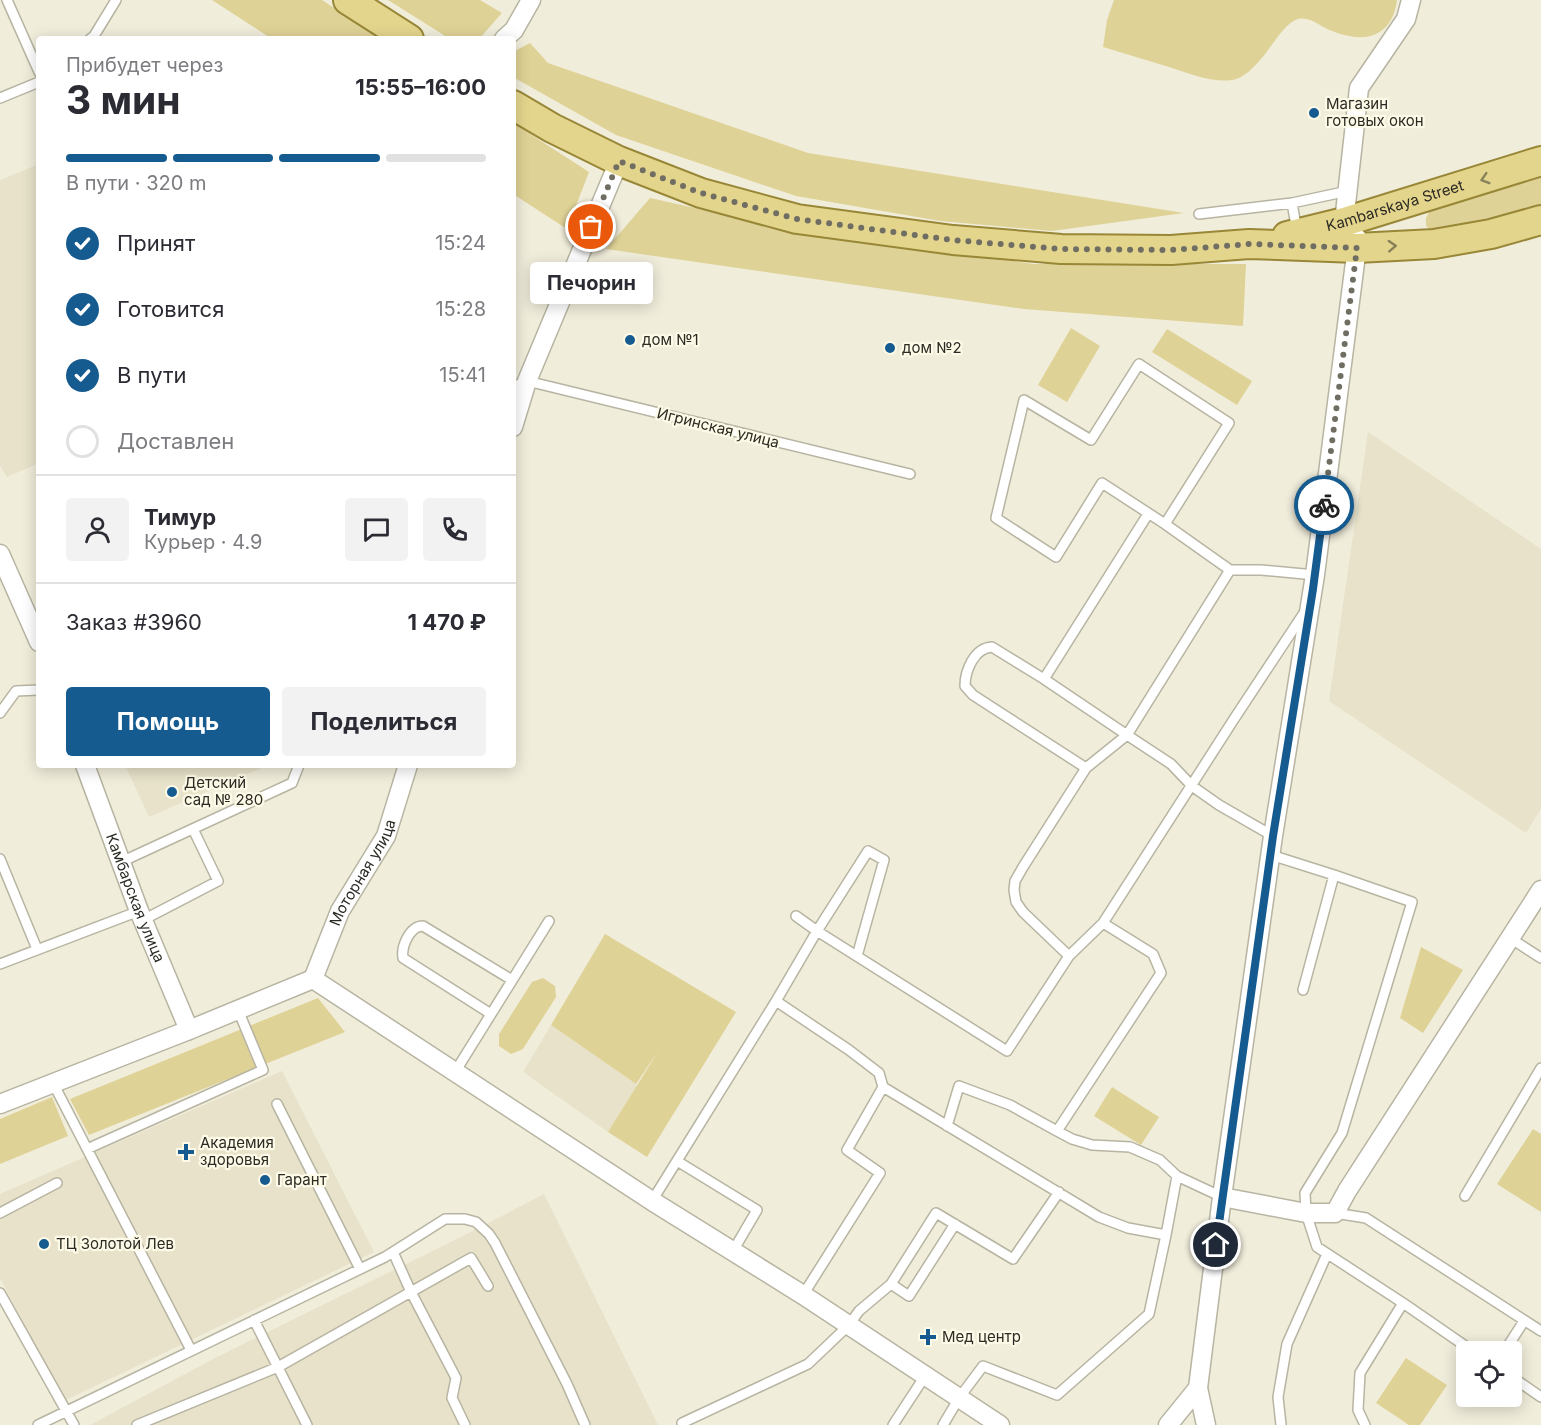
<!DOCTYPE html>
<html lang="ru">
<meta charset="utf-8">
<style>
body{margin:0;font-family:Inter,sans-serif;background:#f2f2f3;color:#2b2b33;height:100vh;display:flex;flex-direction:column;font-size:22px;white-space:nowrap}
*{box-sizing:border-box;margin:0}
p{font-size:20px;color:#7c7c81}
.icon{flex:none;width:33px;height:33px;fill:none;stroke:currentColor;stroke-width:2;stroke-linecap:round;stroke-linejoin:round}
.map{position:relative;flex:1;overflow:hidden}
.side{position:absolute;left:36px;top:36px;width:480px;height:732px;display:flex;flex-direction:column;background:#fff;border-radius:6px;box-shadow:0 3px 15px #0003}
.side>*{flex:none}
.buttons{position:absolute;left:1456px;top:1341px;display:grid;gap:12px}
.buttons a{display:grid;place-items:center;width:66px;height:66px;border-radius:6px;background:#fff;box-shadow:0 3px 15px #0003;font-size:30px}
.pin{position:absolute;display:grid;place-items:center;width:51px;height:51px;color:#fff;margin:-26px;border:3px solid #fff;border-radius:50%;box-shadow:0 2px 6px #0007}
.courier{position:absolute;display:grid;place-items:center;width:60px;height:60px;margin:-30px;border:4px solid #165b8f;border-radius:50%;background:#fff;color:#222;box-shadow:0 2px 8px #0007}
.bubble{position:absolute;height:42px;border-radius:6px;background:#fff;box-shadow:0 3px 15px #0003;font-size:20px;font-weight:700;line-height:42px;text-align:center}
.overview em{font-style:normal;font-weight:700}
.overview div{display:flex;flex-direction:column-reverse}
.overview{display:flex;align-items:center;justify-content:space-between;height:102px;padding:0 30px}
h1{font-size:39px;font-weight:700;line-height:45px}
.bar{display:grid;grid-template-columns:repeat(4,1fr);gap:9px 6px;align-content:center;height:72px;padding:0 30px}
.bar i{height:8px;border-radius:4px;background:#e1e1e2}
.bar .current{background:#165b8f}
.bar p{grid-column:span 4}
.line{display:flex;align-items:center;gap:15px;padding:0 30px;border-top:2px solid #e1e1e2}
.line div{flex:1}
.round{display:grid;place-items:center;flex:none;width:63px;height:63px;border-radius:6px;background:#f2f2f3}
ol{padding:0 30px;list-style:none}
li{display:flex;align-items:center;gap:18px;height:66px}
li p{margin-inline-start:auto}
li .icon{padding:6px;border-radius:50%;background:#165b8f;color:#fff;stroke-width:4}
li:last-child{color:#7c7c81}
li i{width:33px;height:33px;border:3px solid #e1e1e2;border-radius:50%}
.primary-button{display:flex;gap:12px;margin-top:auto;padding:12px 30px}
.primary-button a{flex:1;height:69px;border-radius:6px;background:#165b8f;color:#fff;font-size:24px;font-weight:700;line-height:69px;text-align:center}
.primary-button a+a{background:#f2f2f3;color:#2b2b33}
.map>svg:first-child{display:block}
.built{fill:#e7e2c9}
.green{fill:#dfd296}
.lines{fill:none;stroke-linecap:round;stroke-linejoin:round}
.lane-casing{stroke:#b8b4a2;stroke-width:12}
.street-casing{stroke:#b8b4a2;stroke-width:21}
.primary-casing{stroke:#988736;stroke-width:32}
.lane{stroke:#fff;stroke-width:9}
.street{stroke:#fff;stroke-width:18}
.primary{stroke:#e4d58d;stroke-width:28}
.oneway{stroke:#888058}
.done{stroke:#706e63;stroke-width:6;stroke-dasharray:0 10.8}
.route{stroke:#165b8f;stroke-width:8}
.poi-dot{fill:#165b8f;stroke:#fefae8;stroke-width:2}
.labels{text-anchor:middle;stroke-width:4.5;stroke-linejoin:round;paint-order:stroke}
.poi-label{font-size:15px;fill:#2b2a23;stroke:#fefae8;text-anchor:start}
.street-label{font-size:15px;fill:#2b2a23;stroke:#fefae8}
</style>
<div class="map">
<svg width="1541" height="1425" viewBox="0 0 1541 1425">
<rect width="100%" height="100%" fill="#f1eddb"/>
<path class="built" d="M39,164V463L7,477L0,466V180Z
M1368,432L1541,549V809L1526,833L1329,701Z
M125,765H262V768L149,817Z
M551,1025L637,1085L608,1132L523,1072Z
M282,1071L374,1252L64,1401L0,1278V1194Z
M544,1194L658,1425H90L215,1358L473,1231Z"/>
<path class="green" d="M212,0H322L382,39H272Z
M388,0H480L502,13L479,39H450Z
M1114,0H1397C1392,38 1364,44 1332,31C1320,27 1311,16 1298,19C1284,23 1271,48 1261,59C1253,68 1244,78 1232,80C1213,83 1187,73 1169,67C1147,60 1125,54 1103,47L1107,20Z
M530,43L548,63L808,153L1184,213L1052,231L940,221L796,196L616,135L513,77V52Z
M513,123L589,172L567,229L513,194Z
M1541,173V204L1450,231H1432L1426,226V218L1430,210Z
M650,198L795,230L1034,264H1246L1243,326L1024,309L606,249Z
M1071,328L1100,346L1067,402L1038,385Z
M1167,329L1252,381L1237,405L1152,352Z
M605,934L736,1012L647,1157L608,1132L659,1050L636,1084L551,1025Z
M1421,947L1463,970L1423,1033L1400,1018Z
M543,978L555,986L556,997L523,1049L511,1054L499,1046V1034L532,982Z
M318,998L345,1032L89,1135L70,1099Z
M1112,1087L1159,1117L1141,1145L1094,1116Z
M52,1097L68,1136L0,1164V1119Z
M1533,1129L1541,1134V1212L1497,1184Z
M1406,1358L1447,1385L1420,1425H1409L1376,1403Z"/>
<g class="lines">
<defs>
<path id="lane" d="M7,0L39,72
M90,39L94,36L116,0
M0,98L39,82
M1292,203L1297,231
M1199,214L1292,203L1348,191
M513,387L527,381L910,474
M1165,524L1229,423L1139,364L1091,440L1024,400L996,518L1056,557L1102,483L1165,524L1230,570H1261L1315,575
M1230,570L1127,735L1171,764L1192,786L1219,805L1273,836
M1044,679L992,647C974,648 965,671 965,686L973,695L1086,768
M0,713L16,691L39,690
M1271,855L1334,875L1412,902L1342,1133L1305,1193L1306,1213L1317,1247L1403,1303L1360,1373L1358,1410L1365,1425
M0,859L37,949
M121,862L292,783L299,765
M796,916L817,931L1007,1051L1069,956L1103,923L1234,719L1304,613
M143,920L218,881L193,829
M1103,923L1153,954L1161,973L1057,1131L1072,1139L1092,1145L1130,1147L1160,1160L1177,1176
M1510,938L1541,958
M1069,956L1023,912L1016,902L1014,890L1015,881L1023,867L1086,768L1127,735L1044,679L1148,514
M0,964L139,911
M1303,990L1334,875
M776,1001L849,1050L879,1073L883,1087L1099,1217L1128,1228L1166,1235L1177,1176L1222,1197
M491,1014L403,958C401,946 410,926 423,926L512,980
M455,1072L549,921
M53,1083L191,1350
M277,1104L360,1269
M947,1126L959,1086L1010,1105L1057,1131
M87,1149L263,1070L238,1010
M677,1161L757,1210L733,1251
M1465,1196L1541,1068
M652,1201L776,1001L817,931L868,851L884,860L857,956
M0,1213L57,1183
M1335,1213L1366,1218L1541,1331
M393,1252L411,1292L456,1378L452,1398L465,1425
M891,1284L909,1296L955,1224
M0,1293L74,1425
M803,1295L880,1173L847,1150L883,1087
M1403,1303L1474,1352
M254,1320L307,1425
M1504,1352L1524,1321
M1512,1377L1541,1397
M682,1423L808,1364L849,1325L859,1311L891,1284L936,1213L1013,1259L1059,1192
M38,1425L385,1257L445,1219H465L476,1222L489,1234L495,1243L567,1384L585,1425
M137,1425L278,1367L471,1258L488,1286
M893,1425L925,1376
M943,1425L959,1398L983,1366L1057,1395L1149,1314L1166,1235
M1281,1425L1278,1397L1287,1344L1327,1254"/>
<g id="street">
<path d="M504,39L514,30L531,0"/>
<path d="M1344,222L1359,88L1406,19L1411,0"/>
<path d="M513,427L527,381L619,161"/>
<path d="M0,554L39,642"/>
<path id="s1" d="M85,765L139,911L189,1030"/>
<path d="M313,979L652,1201L803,1295L1000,1425"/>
<path id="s2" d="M313,979L340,911L386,836L408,765"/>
<path d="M0,1104L189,1030L313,979"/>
<path d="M1222,1197L1306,1213H1335L1347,1191L1541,890"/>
<path d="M1168,1425L1198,1388"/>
<path d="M1206,1425L1198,1388L1222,1197L1273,836L1315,575L1358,239"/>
</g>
<g id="primary">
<path d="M348,0L409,39"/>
<path d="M513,105L552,128L619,161L701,193L797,219L953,240L1061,249L1171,250L1249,244L1357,248L1434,244L1491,234L1541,220"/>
<path id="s3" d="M1287,236L1344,222L1541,161"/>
</g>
</defs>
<use href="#lane" class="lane-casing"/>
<use href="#street" class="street-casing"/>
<use href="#primary" class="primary-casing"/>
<use href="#lane" class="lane"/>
<use href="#street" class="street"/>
<use href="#primary" class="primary"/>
</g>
<defs><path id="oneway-chevron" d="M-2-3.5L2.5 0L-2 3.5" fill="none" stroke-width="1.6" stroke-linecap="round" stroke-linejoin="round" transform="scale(1.5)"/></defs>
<g class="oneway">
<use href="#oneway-chevron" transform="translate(1485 179) rotate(163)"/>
<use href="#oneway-chevron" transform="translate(1392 246) rotate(-3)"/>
</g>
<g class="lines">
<path class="done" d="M591,227L619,161L701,193L797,219L952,240L1061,249L1171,250L1250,244L1357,248L1324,505"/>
<path class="route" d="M1216,1245L1273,836L1313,589L1324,505"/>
</g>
<g class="poi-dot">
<circle cx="1314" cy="113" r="6"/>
<circle cx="630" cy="340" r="6"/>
<circle cx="890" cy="348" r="6"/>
<circle cx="172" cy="792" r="6"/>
<path d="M183 1143h6v6h6v6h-6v6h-6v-6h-6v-6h6z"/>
<circle cx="265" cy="1180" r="6"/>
<circle cx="44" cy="1244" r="6"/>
<path d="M925 1328h6v6h6v6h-6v6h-6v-6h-6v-6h6z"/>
</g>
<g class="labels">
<g class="poi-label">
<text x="1326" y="109">Магазин<tspan x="1326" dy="17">готовых окон</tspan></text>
<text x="642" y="345">дом №1</text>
<text x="902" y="353">дом №2</text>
<text x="184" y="788">Детский<tspan x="184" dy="17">сад № 280</tspan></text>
<text x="200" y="1148">Академия<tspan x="200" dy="17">здоровья</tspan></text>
<text x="277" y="1185">Гарант</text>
<text x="56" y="1249">ТЦ Золотой Лев</text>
<text x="942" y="1342">Мед центр</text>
</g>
<g class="street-label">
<text dy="5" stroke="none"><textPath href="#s3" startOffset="112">Kambarskaya Street</textPath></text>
<text transform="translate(718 428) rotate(14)" y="5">Игринская улица</text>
<text dy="5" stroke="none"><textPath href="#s2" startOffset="118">Моторная улица</textPath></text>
<text dy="5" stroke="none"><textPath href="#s1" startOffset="142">Камбарская улица</textPath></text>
</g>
</g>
</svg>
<div class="buttons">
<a><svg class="icon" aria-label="locate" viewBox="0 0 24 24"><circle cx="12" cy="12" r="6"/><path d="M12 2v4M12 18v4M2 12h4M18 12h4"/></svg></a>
</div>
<div class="pin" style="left:591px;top:227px;background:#ea580c"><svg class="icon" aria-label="bag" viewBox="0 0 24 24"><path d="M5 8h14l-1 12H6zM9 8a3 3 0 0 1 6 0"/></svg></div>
<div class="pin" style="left:1216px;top:1245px;background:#1f2937"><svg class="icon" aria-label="home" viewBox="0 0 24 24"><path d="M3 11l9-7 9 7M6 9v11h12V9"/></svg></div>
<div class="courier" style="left:1324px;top:505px"><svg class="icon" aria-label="bike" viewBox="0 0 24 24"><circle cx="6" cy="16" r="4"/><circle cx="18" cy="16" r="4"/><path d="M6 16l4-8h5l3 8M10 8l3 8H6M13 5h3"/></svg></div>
<div class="bubble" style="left:530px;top:262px;width:123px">Печорин</div>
<section class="side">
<div class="overview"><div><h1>3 мин</h1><p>Прибудет через</p></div><em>15:55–16:00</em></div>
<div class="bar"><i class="current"></i><i class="current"></i><i class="current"></i><i></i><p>В пути · 320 m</p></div>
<ol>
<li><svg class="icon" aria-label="check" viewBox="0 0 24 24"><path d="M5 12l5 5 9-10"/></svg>Принят<p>15:24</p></li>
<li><svg class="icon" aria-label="check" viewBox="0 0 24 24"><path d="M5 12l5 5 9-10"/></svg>Готовится<p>15:28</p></li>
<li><svg class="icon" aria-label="check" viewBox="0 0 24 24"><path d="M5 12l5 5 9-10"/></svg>В пути<p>15:41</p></li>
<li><i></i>Доставлен</li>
</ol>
<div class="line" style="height:108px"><a class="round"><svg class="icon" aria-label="person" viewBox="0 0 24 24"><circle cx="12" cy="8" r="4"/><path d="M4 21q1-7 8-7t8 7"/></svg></a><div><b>Тимур</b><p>Курьер · 4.9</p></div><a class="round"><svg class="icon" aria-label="chat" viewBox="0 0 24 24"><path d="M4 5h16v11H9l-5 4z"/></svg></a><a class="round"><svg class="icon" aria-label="phone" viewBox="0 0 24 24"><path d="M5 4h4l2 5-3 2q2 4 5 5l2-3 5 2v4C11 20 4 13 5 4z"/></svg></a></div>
<div class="line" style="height:78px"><div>Заказ #3960</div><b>1 470 ₽</b></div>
<div class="primary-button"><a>Помощь</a><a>Поделиться</a></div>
</section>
</div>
